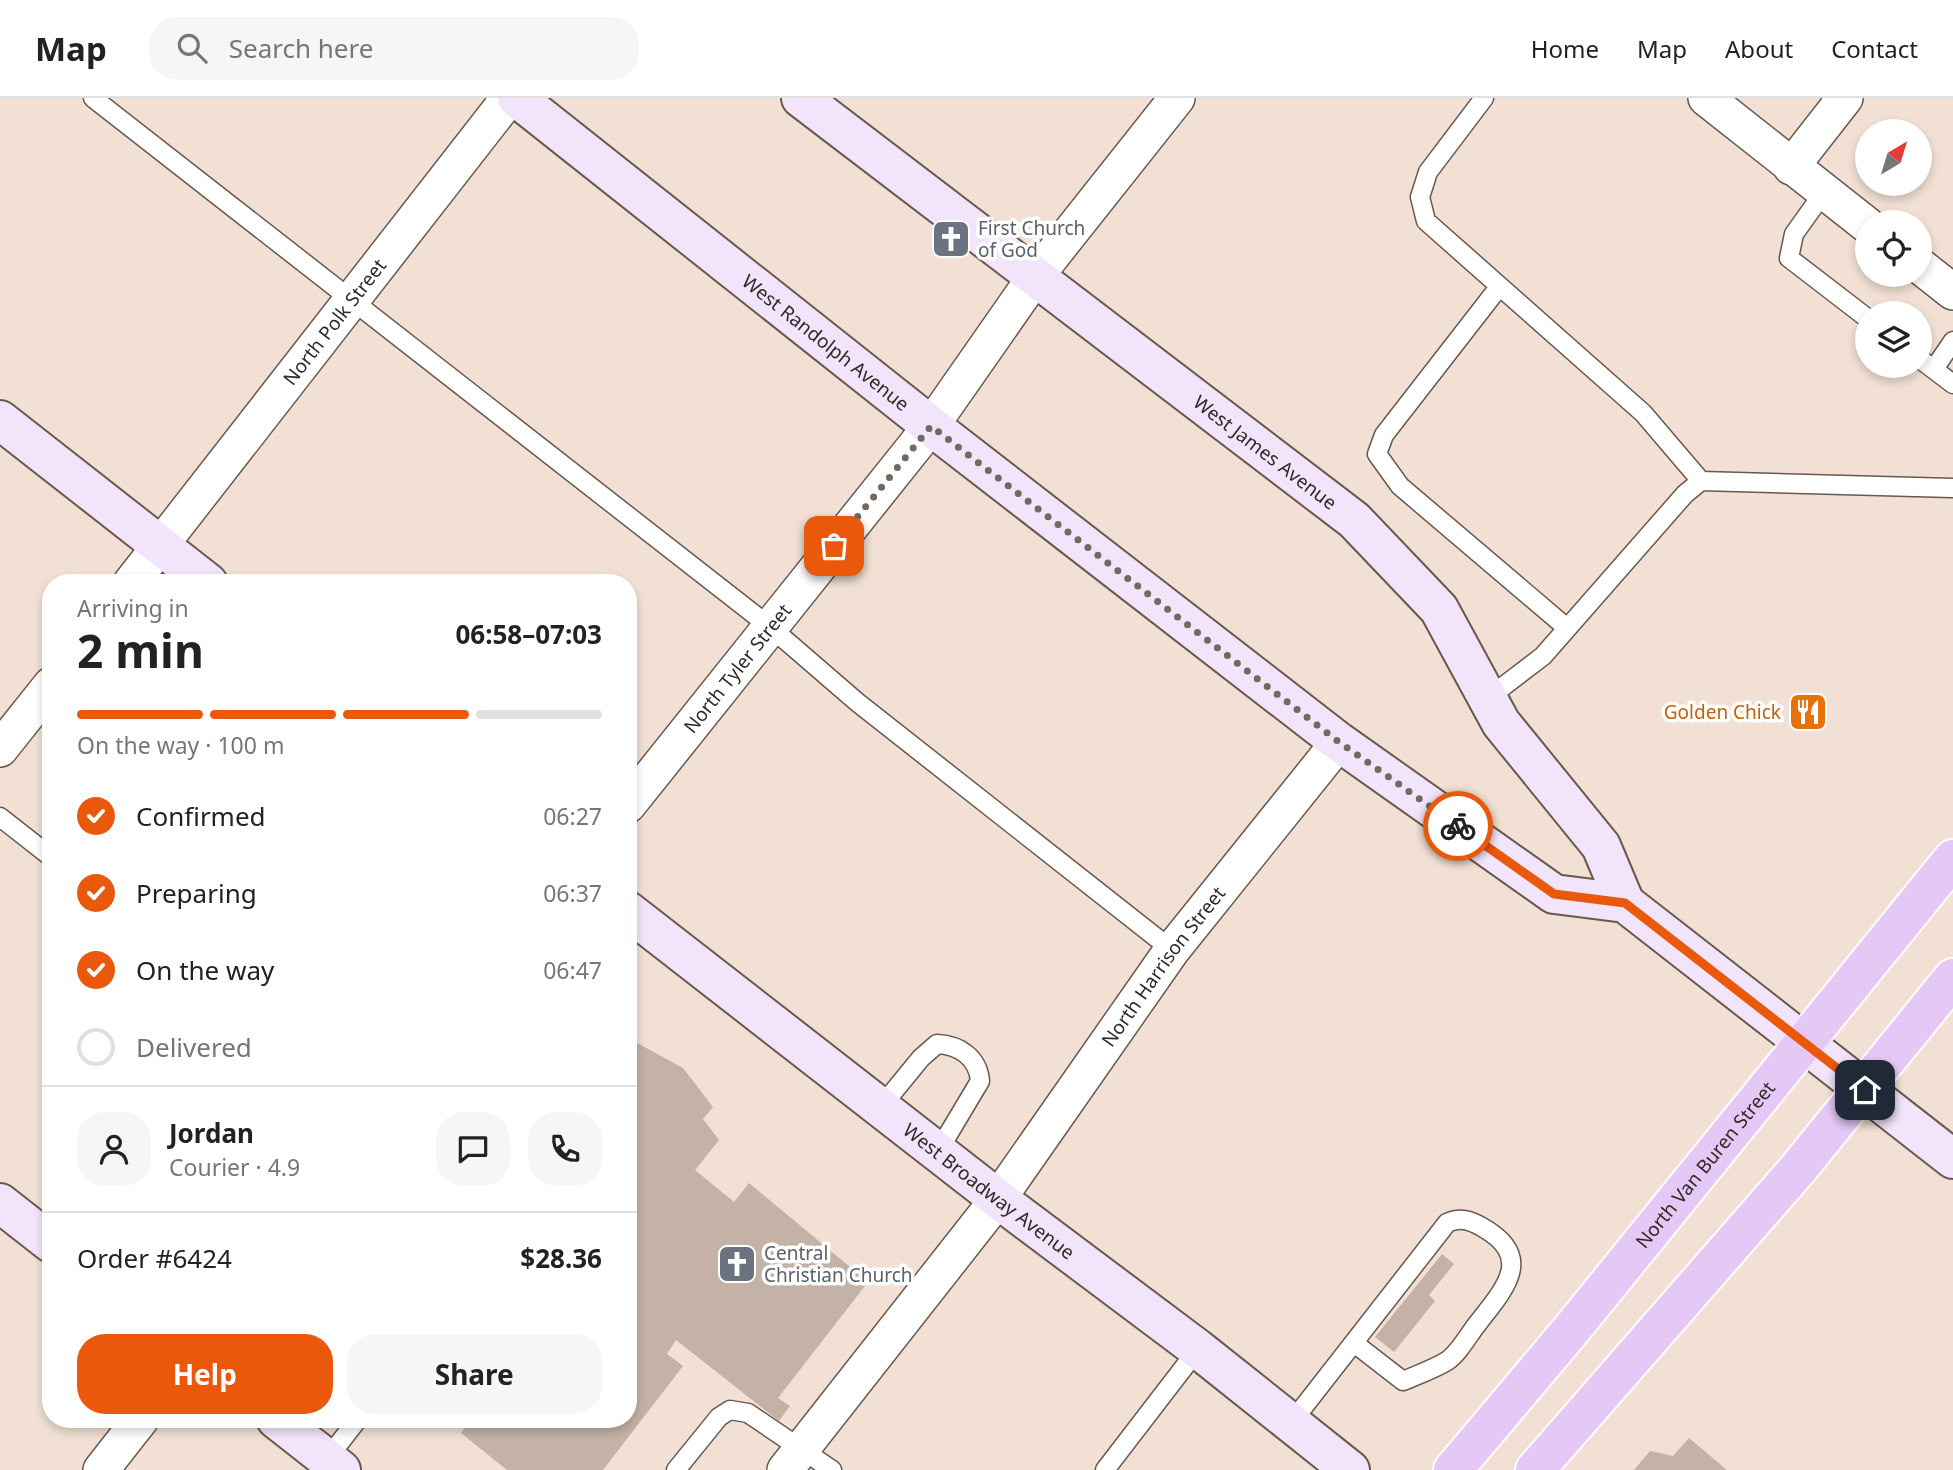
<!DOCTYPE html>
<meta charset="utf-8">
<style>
body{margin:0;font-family:"Noto Sans",sans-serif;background:#f6f6f6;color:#222;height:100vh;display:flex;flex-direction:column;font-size:26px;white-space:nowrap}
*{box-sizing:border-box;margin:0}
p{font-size:23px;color:#767676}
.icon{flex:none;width:38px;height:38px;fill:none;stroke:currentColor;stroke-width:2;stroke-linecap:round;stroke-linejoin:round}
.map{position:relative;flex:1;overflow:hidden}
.details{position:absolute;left:42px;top:476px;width:595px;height:854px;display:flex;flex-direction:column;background:#fff;border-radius:28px;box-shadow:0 4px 10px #0003}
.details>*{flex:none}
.needle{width:46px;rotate:38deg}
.tools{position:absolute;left:1855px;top:21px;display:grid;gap:14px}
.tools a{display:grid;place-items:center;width:77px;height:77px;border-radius:50%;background:#fff;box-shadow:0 4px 10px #0003;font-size:35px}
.pin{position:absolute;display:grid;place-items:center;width:60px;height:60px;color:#fff;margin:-30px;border-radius:14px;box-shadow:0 4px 10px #0006}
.courier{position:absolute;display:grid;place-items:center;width:70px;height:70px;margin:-35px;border:5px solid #ea580c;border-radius:50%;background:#fff;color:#222;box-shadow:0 2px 9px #0007}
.summary em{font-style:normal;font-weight:700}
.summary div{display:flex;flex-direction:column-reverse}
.summary{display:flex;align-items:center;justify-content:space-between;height:119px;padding:0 35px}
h1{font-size:46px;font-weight:700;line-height:52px}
.bar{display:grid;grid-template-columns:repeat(4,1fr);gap:10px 7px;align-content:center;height:84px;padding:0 35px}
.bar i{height:9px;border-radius:5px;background:#e0e0e0}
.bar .selected{background:#ea580c}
.bar p{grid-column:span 4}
.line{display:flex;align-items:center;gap:18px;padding:0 35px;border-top:2px solid #e0e0e0}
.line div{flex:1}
.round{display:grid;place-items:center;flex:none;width:74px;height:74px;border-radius:28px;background:#f6f6f6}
ol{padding:0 35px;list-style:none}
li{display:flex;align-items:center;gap:21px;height:77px}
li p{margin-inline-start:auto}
li .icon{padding:7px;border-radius:50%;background:#ea580c;color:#fff;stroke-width:4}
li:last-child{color:#767676}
li i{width:38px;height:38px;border:4px solid #e0e0e0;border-radius:50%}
.button{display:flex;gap:14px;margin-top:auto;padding:14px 35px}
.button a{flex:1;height:80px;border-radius:28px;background:#ea580c;color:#fff;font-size:28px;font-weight:700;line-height:80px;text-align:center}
.button a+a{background:#f6f6f6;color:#222}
header{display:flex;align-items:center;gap:42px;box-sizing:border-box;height:98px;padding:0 35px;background:#fff;border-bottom:2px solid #e0e0e0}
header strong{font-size:33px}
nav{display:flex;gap:38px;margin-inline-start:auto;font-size:24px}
.search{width:490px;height:63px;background:#f6f6f6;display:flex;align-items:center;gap:18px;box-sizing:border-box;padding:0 24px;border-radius:28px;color:#767676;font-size:26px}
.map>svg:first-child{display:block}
.building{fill:#c3b2a5}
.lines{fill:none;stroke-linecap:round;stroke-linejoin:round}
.lane-casing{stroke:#68594d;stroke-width:21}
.street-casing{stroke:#68594d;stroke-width:38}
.secondary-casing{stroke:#68594d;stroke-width:42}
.primary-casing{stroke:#fff;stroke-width:42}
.lane{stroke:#fff;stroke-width:18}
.street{stroke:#fff;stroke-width:35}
.secondary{stroke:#f2e4fa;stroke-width:38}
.primary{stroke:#e5c8f6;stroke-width:38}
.done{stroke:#746961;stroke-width:7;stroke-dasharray:0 12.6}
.route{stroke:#ea580c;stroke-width:9}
.labels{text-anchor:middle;stroke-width:7;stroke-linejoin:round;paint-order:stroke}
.worship-label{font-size:19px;fill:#5b616d;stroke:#fff;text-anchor:start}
.street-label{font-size:19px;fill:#302924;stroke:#fff}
.food-label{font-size:19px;fill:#c56008;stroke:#fff;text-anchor:end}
</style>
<header>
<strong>Map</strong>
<div class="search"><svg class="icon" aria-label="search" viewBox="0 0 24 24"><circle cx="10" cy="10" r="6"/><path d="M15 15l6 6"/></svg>Search here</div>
<nav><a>Home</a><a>Map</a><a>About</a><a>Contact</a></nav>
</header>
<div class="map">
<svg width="1953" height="1372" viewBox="0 0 1953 1372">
<rect width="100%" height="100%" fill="#f1e0d3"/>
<path class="building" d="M628,940L683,970L713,1009L703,1021L719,1042L695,1072L734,1104L749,1085L868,1184L778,1300L790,1308L779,1323L676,1242L667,1256L683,1268L603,1372H507L461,1335L472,1321H628Z
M1442,1156L1454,1166L1429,1197L1435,1203L1394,1254L1375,1239Z
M1689,1340L1727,1372H1634L1650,1353L1673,1358Z"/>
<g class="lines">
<defs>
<path id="lane" d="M93,0L769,528L857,604L1172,852
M1484,0L1428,74L1420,99L1426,123L1643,315L1701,383
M1824,94L1794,136L1789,160L1867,220
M1499,189L1384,337L1377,356L1400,388L1567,530
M1920,261L1953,286
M1934,271L1953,243
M1488,600L1543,558L1685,396L1701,383L1953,390
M0,719L51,759
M880,1010L921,960L937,946C960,947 978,960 980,983L937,1055
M1291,1325L1447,1125C1460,1119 1470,1122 1482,1129C1535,1159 1505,1190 1478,1225C1469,1236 1459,1255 1447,1263C1434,1271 1417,1277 1403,1283L1354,1245
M327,1361L358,1321
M676,1372L719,1319L730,1312L748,1315L832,1372
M1105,1372L1198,1251"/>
<g id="street">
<path d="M1706,0L1867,127"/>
<path d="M1791,69L1845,0"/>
<path d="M1920,168L1953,194"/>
<path id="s1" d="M131,485L509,0"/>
<path d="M0,651L51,587"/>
<path id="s2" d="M628,707L931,328L1035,179L1177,0"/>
<path d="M101,1372L141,1321"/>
<path id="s3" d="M785,1372L998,1101L1172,852L1339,644"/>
</g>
<g id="secondary">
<path id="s4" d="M517,0L931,328L1339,644L1554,796L1625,805L1953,1061"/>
<path id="s5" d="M801,0L1354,422L1439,511L1501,625L1601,748L1625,805"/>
<path d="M0,322L208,485"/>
<path id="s6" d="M628,813L998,1101L1198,1251L1350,1372"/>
<path d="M0,1105L51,1145"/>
<path d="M276,1321L341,1372"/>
</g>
<g id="primary">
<path id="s7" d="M1453,1372L1571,1232L1953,761"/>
<path d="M1535,1372L1797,1072L1953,880"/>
</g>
</defs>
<use href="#lane" class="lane-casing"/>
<use href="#street" class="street-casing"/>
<use href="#secondary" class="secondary-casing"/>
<use href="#primary" class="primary-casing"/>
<use href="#lane" class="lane"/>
<use href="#street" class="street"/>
<use href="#secondary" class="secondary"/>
<use href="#primary" class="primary"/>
</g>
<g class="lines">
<path class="done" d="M834,448L931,328L1339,644L1458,728"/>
<path class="route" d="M1458,728L1554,796L1625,805L1865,992"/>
</g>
<defs>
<symbol id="church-square" viewBox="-11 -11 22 22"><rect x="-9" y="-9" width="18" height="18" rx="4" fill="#6b7280" stroke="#fff"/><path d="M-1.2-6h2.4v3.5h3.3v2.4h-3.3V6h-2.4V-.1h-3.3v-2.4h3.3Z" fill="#fff"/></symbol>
<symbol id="restaurant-square" viewBox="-11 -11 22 22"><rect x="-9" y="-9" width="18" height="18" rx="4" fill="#e8710a" stroke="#fff"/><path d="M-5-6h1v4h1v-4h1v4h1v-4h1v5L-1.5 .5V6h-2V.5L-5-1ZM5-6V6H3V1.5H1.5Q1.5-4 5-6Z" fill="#fff"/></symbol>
</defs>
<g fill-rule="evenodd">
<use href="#church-square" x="929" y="119" width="44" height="44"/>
<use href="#restaurant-square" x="1786" y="592" width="44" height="44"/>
<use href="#church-square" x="715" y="1144" width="44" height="44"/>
</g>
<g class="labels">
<g class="worship-label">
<text x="978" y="137">First Church<tspan x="978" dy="22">of God</tspan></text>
<text x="764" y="1162">Central<tspan x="764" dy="22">Christian Church</tspan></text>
</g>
<g class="street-label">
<text dy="7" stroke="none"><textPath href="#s1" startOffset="331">North Polk Street</textPath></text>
<text dy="7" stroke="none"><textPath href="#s4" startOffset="394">West Randolph Avenue</textPath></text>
<text dy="7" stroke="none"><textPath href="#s5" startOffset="584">West James Avenue</textPath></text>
<text dy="7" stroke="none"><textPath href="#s2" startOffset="175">North Tyler Street</textPath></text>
<text dy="7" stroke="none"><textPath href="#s3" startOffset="630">North Harrison Street</textPath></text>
<text dy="7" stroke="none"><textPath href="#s7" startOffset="396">North Van Buren Street</textPath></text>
<text dy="7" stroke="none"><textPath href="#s6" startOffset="457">West Broadway Avenue</textPath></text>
</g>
<g class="food-label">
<text x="1781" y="621">Golden Chick</text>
</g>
</g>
</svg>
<div class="tools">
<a><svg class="needle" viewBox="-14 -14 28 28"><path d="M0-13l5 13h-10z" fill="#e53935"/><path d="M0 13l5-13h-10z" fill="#767676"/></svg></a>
<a><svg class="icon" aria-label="locate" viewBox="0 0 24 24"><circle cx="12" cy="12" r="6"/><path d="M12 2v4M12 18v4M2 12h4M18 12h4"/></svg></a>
<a><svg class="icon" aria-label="layers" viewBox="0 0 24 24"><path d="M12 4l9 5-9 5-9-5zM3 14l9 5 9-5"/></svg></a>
</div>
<div class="pin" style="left:834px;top:448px;background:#ea580c"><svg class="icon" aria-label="bag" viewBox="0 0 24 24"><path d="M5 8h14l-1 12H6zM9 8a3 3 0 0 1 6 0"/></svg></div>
<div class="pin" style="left:1865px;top:992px;background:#1f2937"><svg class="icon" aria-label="home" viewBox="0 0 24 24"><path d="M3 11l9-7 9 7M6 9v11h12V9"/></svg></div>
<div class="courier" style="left:1458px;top:728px"><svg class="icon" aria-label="bike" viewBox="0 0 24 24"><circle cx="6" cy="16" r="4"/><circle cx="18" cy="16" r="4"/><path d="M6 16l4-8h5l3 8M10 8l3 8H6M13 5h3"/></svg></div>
<section class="details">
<div class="summary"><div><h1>2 min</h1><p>Arriving in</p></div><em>06:58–07:03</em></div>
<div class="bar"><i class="selected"></i><i class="selected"></i><i class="selected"></i><i></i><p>On the way · 100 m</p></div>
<ol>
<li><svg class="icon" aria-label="check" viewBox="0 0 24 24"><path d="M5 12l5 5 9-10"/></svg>Confirmed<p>06:27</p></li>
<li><svg class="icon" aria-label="check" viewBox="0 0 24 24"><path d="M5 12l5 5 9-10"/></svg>Preparing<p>06:37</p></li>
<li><svg class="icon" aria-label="check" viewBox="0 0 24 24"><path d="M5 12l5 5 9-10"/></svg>On the way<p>06:47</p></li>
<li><i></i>Delivered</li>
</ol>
<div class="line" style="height:126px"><a class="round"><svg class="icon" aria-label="person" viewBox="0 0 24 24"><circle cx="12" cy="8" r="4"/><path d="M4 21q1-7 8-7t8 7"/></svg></a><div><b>Jordan</b><p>Courier · 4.9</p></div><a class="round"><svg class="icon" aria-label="chat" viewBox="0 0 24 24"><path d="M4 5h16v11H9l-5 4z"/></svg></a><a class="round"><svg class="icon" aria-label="phone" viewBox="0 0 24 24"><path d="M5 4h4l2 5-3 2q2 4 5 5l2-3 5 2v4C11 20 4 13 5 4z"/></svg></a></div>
<div class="line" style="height:91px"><div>Order #6424</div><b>$28.36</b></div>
<div class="button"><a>Help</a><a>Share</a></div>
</section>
</div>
